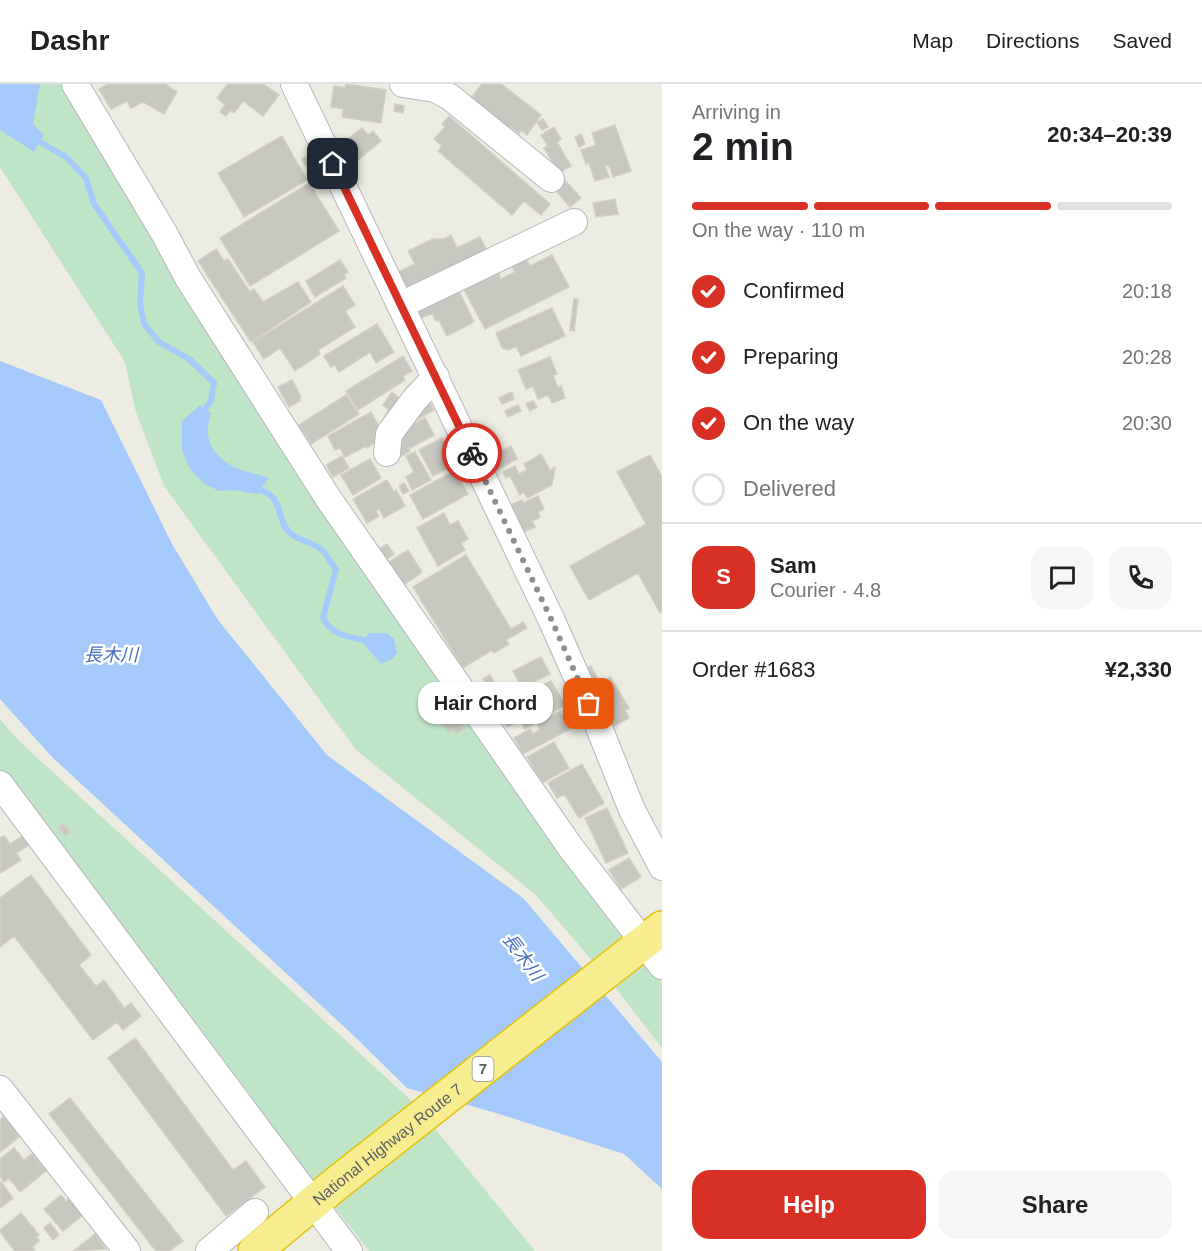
<!DOCTYPE html>
<meta charset="utf-8">
<style>
body{margin:0;font-family:Arial,"Noto Sans JP",sans-serif;background:#f6f6f6;color:#202124;height:100vh;display:flex;flex-direction:column;font-size:22px;white-space:nowrap}
*{box-sizing:border-box;margin:0}
p{font-size:20px;color:#757577}
.icon{flex:none;width:33px;height:33px;fill:none;stroke:currentColor;stroke-width:2;stroke-linecap:round;stroke-linejoin:round}
.map{position:relative;flex:1;overflow:hidden}
.details{display:flex;flex-direction:column;background:#fff;width:540px}
.details>*{flex:none}
.pin{position:absolute;display:grid;place-items:center;width:51px;height:51px;color:#fff;margin:-26px;border-radius:12px;box-shadow:0 3px 9px #0006}
.courier{position:absolute;display:grid;place-items:center;width:60px;height:60px;margin:-30px;border:4px solid #d93025;border-radius:50%;background:#fff;color:#222;box-shadow:0 2px 8px #0007}
.bubble{position:absolute;height:42px;border-radius:18px;background:#fff;box-shadow:0 2px 4px #0004;font-size:20px;font-weight:700;line-height:42px;text-align:center}
.head em{font-style:normal;font-weight:700}
.head div{display:flex;flex-direction:column-reverse}
.head{display:flex;align-items:center;justify-content:space-between;height:102px;padding:0 30px}
h1{font-size:39px;font-weight:700;line-height:45px}
.bar{display:grid;grid-template-columns:repeat(4,1fr);gap:9px 6px;align-content:center;height:72px;padding:0 30px}
.bar i{height:8px;border-radius:4px;background:#e0e0e0}
.bar .selected{background:#d93025}
.bar p{grid-column:span 4}
.line{display:flex;align-items:center;gap:15px;padding:0 30px;border-top:2px solid #e0e0e0}
.line div{flex:1}
.round{display:grid;place-items:center;flex:none;width:63px;height:63px;border-radius:18px;background:#f6f6f6}
ol{padding:0 30px;list-style:none}
li{display:flex;align-items:center;gap:18px;height:66px}
li p{margin-inline-start:auto}
li .icon{padding:6px;border-radius:50%;background:#d93025;color:#fff;stroke-width:4}
li:last-child{color:#757577}
li i{width:33px;height:33px;border:3px solid #e0e0e0;border-radius:50%}
.button{display:flex;gap:12px;margin-top:auto;padding:12px 30px}
.button a{flex:1;height:69px;border-radius:18px;background:#d93025;color:#fff;font-size:24px;font-weight:700;line-height:69px;text-align:center}
.button a+a{background:#f6f6f6;color:#202124}
header{display:flex;align-items:center;gap:36px;box-sizing:border-box;height:84px;padding:0 30px;background:#fff;border-bottom:2px solid #e0e0e0}
header strong{font-size:28px}
nav{display:flex;gap:33px;margin-inline-start:auto;font-size:21px}
main{display:flex;flex:1;min-height:0}
.map>svg:first-child{display:block}
.green{fill:#c0e4c6}
.water{fill:#a5c9fb}
.lines{fill:none;stroke-linecap:round;stroke-linejoin:round}
.stream{stroke:#a5c9fb;stroke-width:6}
.building{fill:#c8c7bf;stroke:#d2cfc2;stroke-width:1.5}
.minor-casing{stroke:#b5b7bd;stroke-width:28}
.highway-casing{stroke:#e6c20a;stroke-width:36}
.minor{stroke:#fff;stroke-width:26}
.highway{stroke:#f8ed8f;stroke-width:33}
.done{stroke:#8e8f90;stroke-width:6;stroke-dasharray:0 10.8}
.route{stroke:#d93025;stroke-width:8}
.labels{text-anchor:middle;stroke-width:5;stroke-linejoin:round;paint-order:stroke}
.shield{fill:#fff;stroke:#8c8e92;stroke-width:1.5}
.shield-label{font-size:15px;font-weight:bold;fill:#5b5d63}
.street-label{font-size:16px;fill:#5b5d63;stroke:#fff}
.water-label{font-size:18px;font-style:italic;fill:#4870be;stroke:#fff}
</style>
<header>
<strong>Dashr</strong>
<nav><a>Map</a><a>Directions</a><a>Saved</a></nav>
</header>
<main>
<div class="map">
<svg width="662" height="1167" viewBox="0 0 662 1167">
<rect width="100%" height="100%" fill="#edece3"/>
<path class="green" d="M0,0H67L662,899V964L614,902L536,811L356,666L164,402L135,325L125,278L0,83Z
M0,635L19,657L414,1019L535,1167H369L121,850L0,691Z"/>
<path class="water" d="M0,0H40L33,40L44,51L34,68L0,46Z
M0,277L101,316L172,460L218,536L327,671L523,814L662,978V1105L624,1070L496,1029L407,1004L353,951L51,672L0,615Z
M200,321L211,329C203,353 210,369 232,382C240,387 258,390 269,394L257,410L233,406L219,407L203,399L190,385L182,367V337Z
M370,549H387L394,555L397,569L392,575L381,580L361,557Z"/>
<g class="lines">
<path class="stream" d="M40,58L66,73L86,94L94,120L142,189L140,220L144,240L159,258L189,275L214,299L211,317L200,331
M254,404C287,412 274,433 289,448C298,457 313,458 322,466C327,471 331,479 336,485L323,534C332,552 350,553 368,557"/>
</g>
<path class="building" d="M108,0H165L177,8L164,30L143,18L131,24L127,17L111,25L99,5Z
M228,0H263L279,11L263,32L243,17L234,29L230,26L226,32L220,28L225,21L217,14Z
M346,0L386,6L381,39L342,33L343,25L331,23L334,2L345,4Z
M482,0H501L541,31L527,51L521,46L519,50L511,43L505,51L494,43L499,36L470,15Z
M395,20L404,22L403,29L394,27Z
M449,32L550,120L541,131L524,117L512,131L438,67L442,62L434,55L445,43L442,40Z
M543,35L548,43L542,46L537,38Z
M615,41L631,87L613,93L609,81L605,82L609,93L595,97L589,79L586,80L581,66L596,61L592,49Z
M554,43L561,55L557,58L571,82L559,89L544,64L548,62L541,51Z
M362,44L368,51L373,47L381,57L353,80L339,62Z
M581,50L585,60L579,63L575,53Z
M282,52L307,96L244,133L218,89Z
M314,69L318,76L306,82L302,75Z
M315,81L319,88L312,92L308,85Z
M325,88L331,99L322,105L316,94Z
M561,92L581,114L570,123L551,101Z
M309,99L339,147L250,202L220,154Z
M615,115L618,130L596,133L593,119Z
M451,151L457,164L480,153L488,169L406,210L396,189L415,180L408,167L433,155H444Z
M216,165L224,177L228,175L250,208L254,205L263,218L298,198L311,218L251,258L198,177Z
M523,169L530,182L552,171L569,203L485,245L464,205L498,188L501,195L515,188L508,176Z
M340,176L348,188L344,191L346,194L315,213L306,197Z
M343,202L355,221L345,227L355,243L318,266L320,270L295,287L280,264L264,275L253,258Z
M457,203L474,238L447,252L439,236L436,237L432,229L419,235L413,224Z
M574,215H578L574,247L570,246Z
M552,224L565,252L521,272L516,262L509,266L502,264L496,249Z
M377,240L394,268L376,279L370,268L339,288L335,281L331,283L324,272Z
M403,272L412,287L403,292L405,296L358,326L346,307Z
M550,273L557,290L553,291L558,304L561,302L565,314L552,319L548,311L538,315L533,302L526,305L518,286Z
M292,296L301,313L299,314L300,317L289,323L278,303Z
M417,298L394,338L385,332L389,326L383,321L392,308L400,315L410,301Z
M512,308L514,315L502,320L499,314Z
M346,311L359,330L311,360L299,341Z
M428,316L434,326L413,338Z
M533,317L537,323L530,327L526,320Z
M518,321L521,327L508,333L505,327Z
M371,328L384,352L367,364L366,362L345,373L340,364L335,366L328,352Z
M425,334L434,351L408,365L410,367L398,374L392,361L402,346Z
M442,354L456,380L433,392L419,366Z
M511,362L517,375L493,388L486,375Z
M415,368L431,396L412,406L406,393L414,388L406,372Z
M541,370L550,386L555,383L552,401L527,414L524,408L520,411L510,392L506,394L503,388L515,382L519,390L527,386L524,380Z
M650,371L662,393V528L660,529L638,489L589,516L570,482L646,440L617,388Z
M342,372L349,384L333,393L326,381Z
M370,375L381,394L353,411L341,391Z
M454,387L468,410L423,435L410,411Z
M387,396L394,408L396,406L405,422L384,434L379,425L376,427L379,432L367,439L353,415Z
M404,399L409,407L403,410L399,402Z
M538,412L544,425L538,428L540,433L532,437L535,443L521,449L508,422L522,416L523,419Z
M444,429L450,441L458,437L468,455L461,459L465,466L438,482L417,444Z
M387,460L394,470L383,478L376,467Z
M408,466L422,488L399,504L384,481Z
M466,471L511,545L523,538L527,544L506,556L509,560L494,569L492,566L463,584L413,503Z
M541,573L550,590L522,604L513,587Z
M591,582L599,597L595,599L587,584Z
M490,591L504,616L493,623L489,616L493,614L483,595Z
M610,593L629,624L625,626L629,634L614,642L594,601Z
M551,597L565,621L548,631L543,622L531,628L520,609L539,598L541,602Z
M517,609L534,640L525,645L508,614Z
M443,621L448,627L453,623L464,637L460,640L464,644L457,650L453,645L449,648L438,635L442,631L437,626Z
M560,627L570,645L523,670L514,654L530,645L533,650L540,646L537,640Z
M511,631L516,639L507,643L503,635Z
M554,658L569,684L542,699L527,673Z
M582,680L604,719L579,734L564,710L557,714L548,699Z
M607,724L628,769L606,779L585,734Z
M63,740L70,748L65,752L59,744Z
M4,752L10,760L23,752L29,761L16,769L21,776L0,789V754Z
M629,774L641,793L621,805L609,786Z
M31,791L91,871L79,881L96,902L104,896L124,924L131,919L141,932L123,946L117,938L93,956L14,852L0,863V814Z
M135,954L233,1086L246,1077L265,1103L226,1132L108,974Z
M70,1014L183,1157L169,1167H156L49,1030Z
M4,1032L19,1053L0,1068V1036Z
M14,1064L24,1076L32,1070L46,1087L20,1108L9,1094L4,1098L0,1092V1075Z
M1,1098L13,1114L0,1124V1099Z
M61,1111L66,1117L69,1114L83,1131L63,1147L44,1125Z
M21,1129L39,1151L36,1153L39,1157L32,1163L35,1165L33,1167H15L0,1148V1146Z
M50,1139L59,1151L53,1156L44,1144Z
M95,1150L106,1165L73,1167Z"/>
<g class="lines">
<defs>
<path id="minor" d="M75,0L164,149L188,194L328,414L571,764L662,882
M294,0L552,537L598,641L632,726L662,783
M403,0L435,5L450,13L551,95
M401,221L574,138
M387,369L389,350L415,315L436,293
M0,700L349,1167
M0,1005L127,1167
M209,1167L255,1128"/>
<g id="highway">
<path id="s1" d="M255,1167L337,1099L662,844"/>
</g>
</defs>
<use href="#minor" class="minor-casing"/>
<use href="#highway" class="highway-casing"/>
<use href="#minor" class="minor"/>
<use href="#highway" class="highway"/>
</g>
<g class="lines">
<path class="done" d="M472,369L552,537L589,620"/>
<path class="route" d="M333,80L472,369"/>
</g>
<g class="labels">
<rect class="shield" x="472.5" y="973" width="21" height="24" rx="4.5"/>
<g class="shield-label">
<text x="483" y="990">7</text>
</g>
<g class="street-label">
<text dy="6" stroke="none"><textPath href="#s1" startOffset="170">National Highway Route 7</textPath></text>
</g>
<g class="water-label">
<text x="111" y="577">長木川</text>
<text transform="translate(523 873) rotate(53)" y="6">長木川</text>
</g>
</g>
</svg>
<div class="pin" style="left:589px;top:620px;background:#ea580c"><svg class="icon" aria-label="bag" viewBox="0 0 24 24"><path d="M5 8h14l-1 12H6zM9 8a3 3 0 0 1 6 0"/></svg></div>
<div class="pin" style="left:333px;top:80px;background:#1f2937"><svg class="icon" aria-label="home" viewBox="0 0 24 24"><path d="M3 11l9-7 9 7M6 9v11h12V9"/></svg></div>
<div class="courier" style="left:472px;top:369px"><svg class="icon" aria-label="bike" viewBox="0 0 24 24"><circle cx="6" cy="16" r="4"/><circle cx="18" cy="16" r="4"/><path d="M6 16l4-8h5l3 8M10 8l3 8H6M13 5h3"/></svg></div>
<div class="bubble" style="left:418px;top:598px;width:135px">Hair Chord</div>
</div>
<section class="details">
<div class="head"><div><h1>2 min</h1><p>Arriving in</p></div><em>20:34–20:39</em></div>
<div class="bar"><i class="selected"></i><i class="selected"></i><i class="selected"></i><i></i><p>On the way · 110 m</p></div>
<ol>
<li><svg class="icon" aria-label="check" viewBox="0 0 24 24"><path d="M5 12l5 5 9-10"/></svg>Confirmed<p>20:18</p></li>
<li><svg class="icon" aria-label="check" viewBox="0 0 24 24"><path d="M5 12l5 5 9-10"/></svg>Preparing<p>20:28</p></li>
<li><svg class="icon" aria-label="check" viewBox="0 0 24 24"><path d="M5 12l5 5 9-10"/></svg>On the way<p>20:30</p></li>
<li><i></i>Delivered</li>
</ol>
<div class="line" style="height:108px"><b class="round" style="background:#d93025;color:#fff">S</b><div><b>Sam</b><p>Courier · 4.8</p></div><a class="round"><svg class="icon" aria-label="chat" viewBox="0 0 24 24"><path d="M4 5h16v11H9l-5 4z"/></svg></a><a class="round"><svg class="icon" aria-label="phone" viewBox="0 0 24 24"><path d="M5 4h4l2 5-3 2q2 4 5 5l2-3 5 2v4C11 20 4 13 5 4z"/></svg></a></div>
<div class="line" style="height:78px"><div>Order #1683</div><b>¥2,330</b></div>
<div class="button"><a>Help</a><a>Share</a></div>
</section>
</main>
